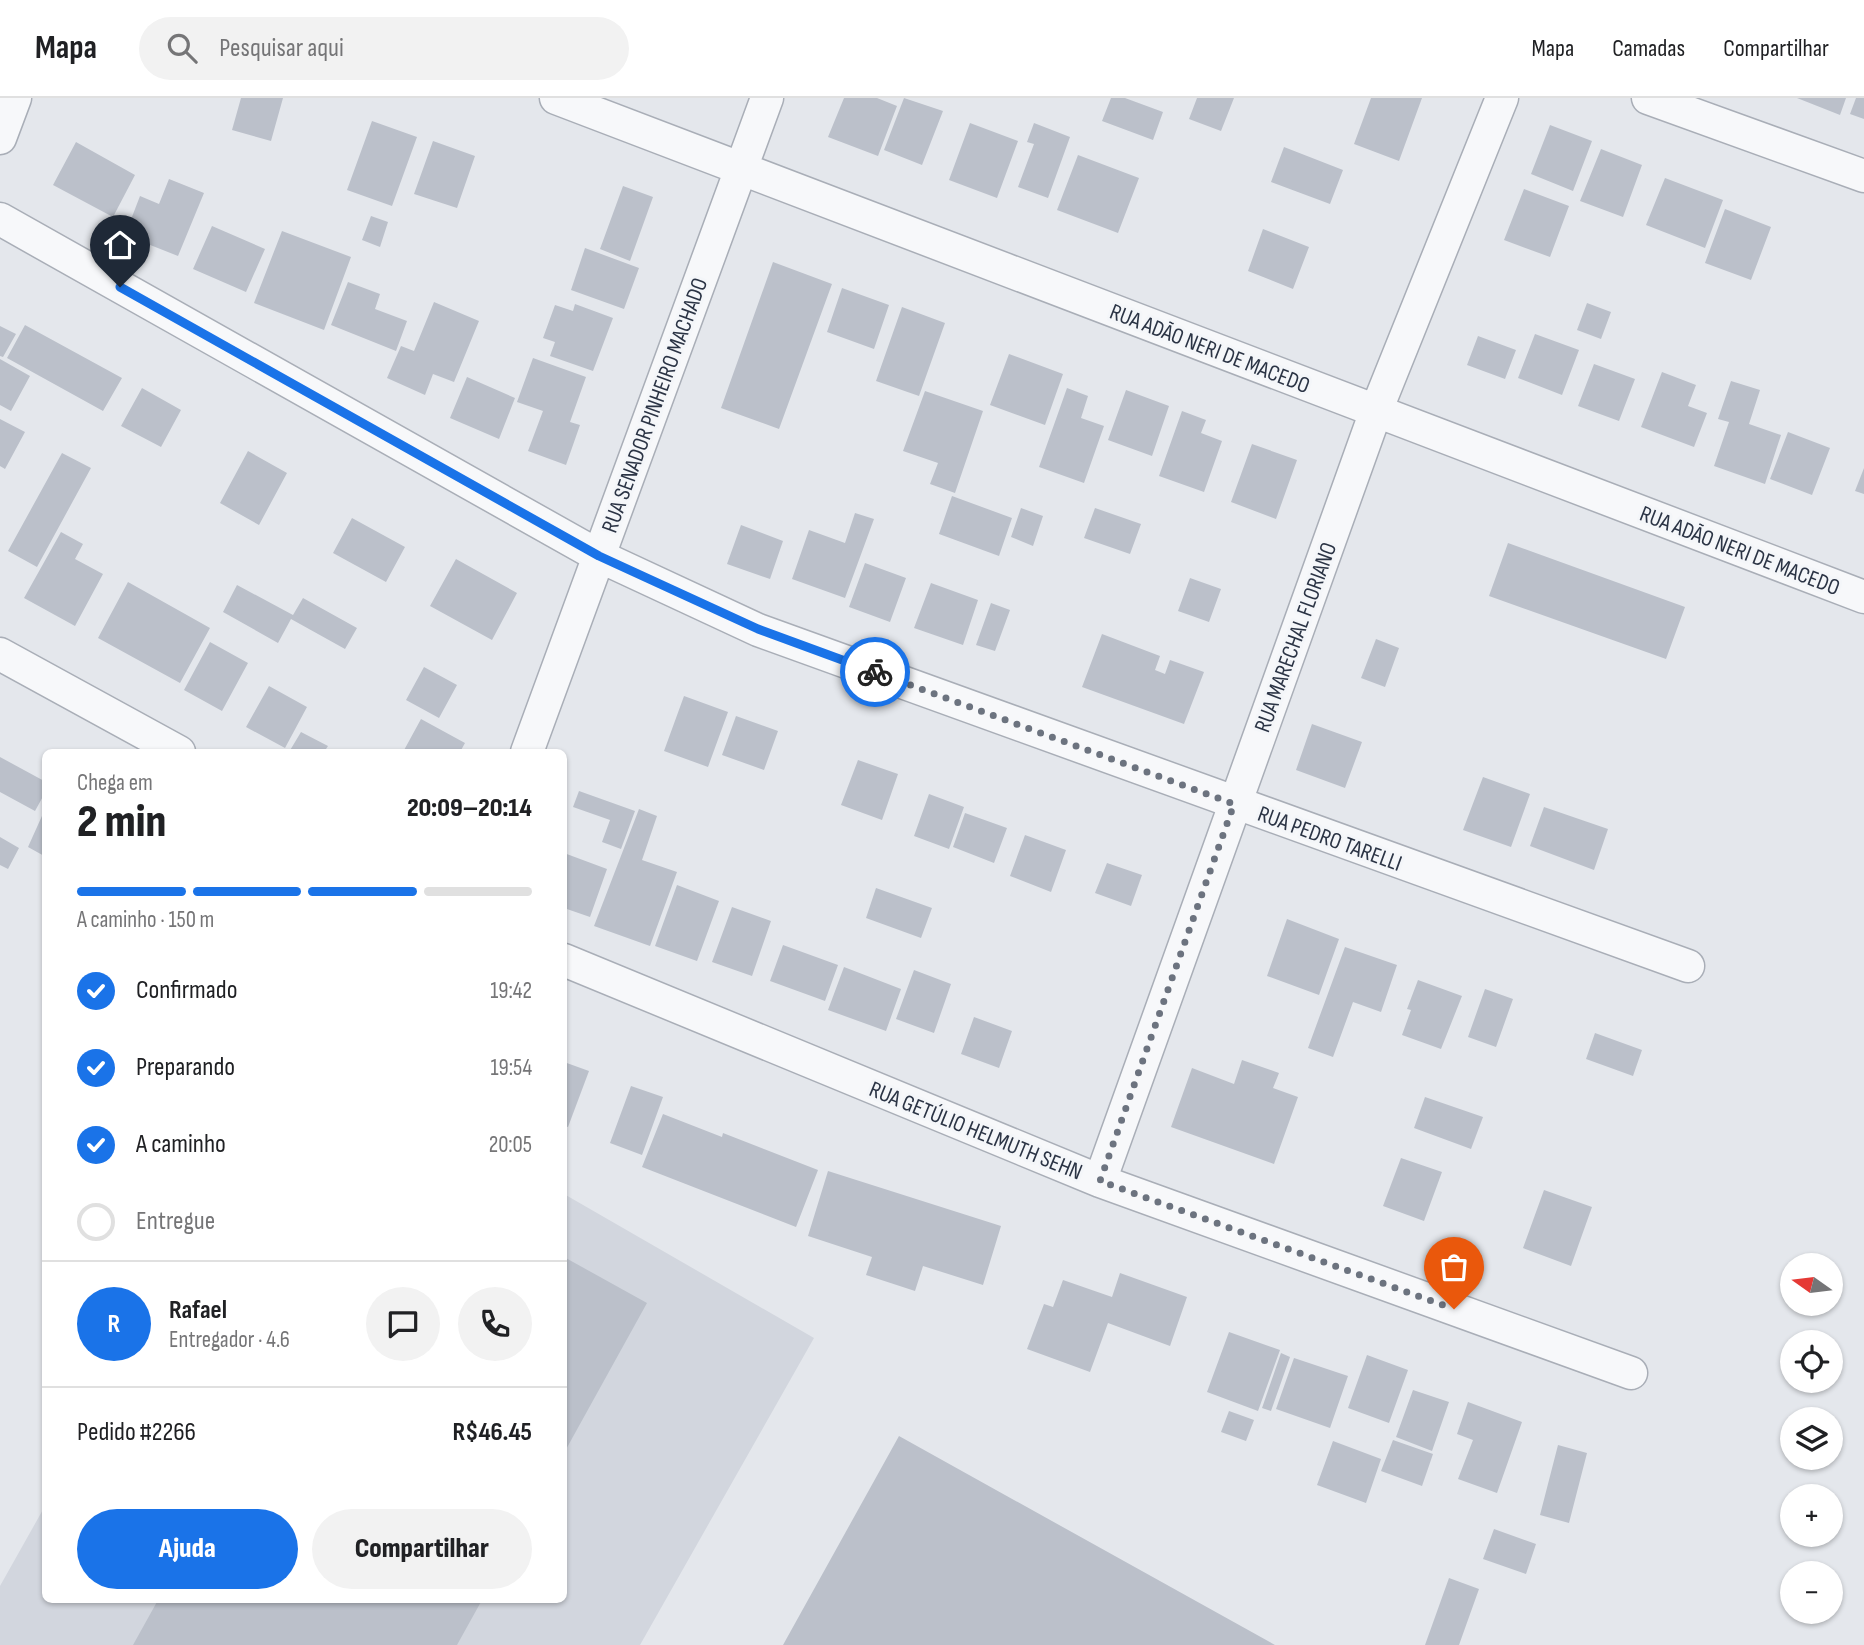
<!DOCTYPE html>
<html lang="pt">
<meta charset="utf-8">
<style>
body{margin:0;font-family:"Sofia Sans Condensed",sans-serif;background:#f2f2f2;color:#202124;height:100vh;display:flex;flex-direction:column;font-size:26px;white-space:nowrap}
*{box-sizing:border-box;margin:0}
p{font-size:23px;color:#757577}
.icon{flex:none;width:38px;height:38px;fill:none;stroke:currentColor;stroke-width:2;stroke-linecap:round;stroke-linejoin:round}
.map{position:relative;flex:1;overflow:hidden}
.drawer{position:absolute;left:42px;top:651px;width:525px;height:854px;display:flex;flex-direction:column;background:#fff;border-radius:10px;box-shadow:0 2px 5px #0004}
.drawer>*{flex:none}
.needle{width:46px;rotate:284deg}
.buttons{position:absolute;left:1780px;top:1155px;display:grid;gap:14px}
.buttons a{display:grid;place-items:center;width:63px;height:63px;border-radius:50%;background:#fff;box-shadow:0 2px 5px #0004;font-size:35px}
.pin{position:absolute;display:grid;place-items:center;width:60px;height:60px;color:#fff;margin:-72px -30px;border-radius:50% 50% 50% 0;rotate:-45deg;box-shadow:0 0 7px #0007}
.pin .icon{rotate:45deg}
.courier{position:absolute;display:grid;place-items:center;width:70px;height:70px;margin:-35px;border:5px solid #1a73e8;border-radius:50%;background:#fff;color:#222;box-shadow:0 2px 9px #0007}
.summary em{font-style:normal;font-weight:800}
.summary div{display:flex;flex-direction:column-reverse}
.summary{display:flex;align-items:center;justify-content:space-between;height:119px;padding:0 35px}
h1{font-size:46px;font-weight:800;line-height:52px}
.bar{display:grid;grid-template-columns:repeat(4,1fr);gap:10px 7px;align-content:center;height:84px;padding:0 35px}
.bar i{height:9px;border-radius:5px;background:#e0e0e0}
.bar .current{background:#1a73e8}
.bar p{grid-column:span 4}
.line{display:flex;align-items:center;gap:18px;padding:0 35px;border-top:2px solid #e0e0e0}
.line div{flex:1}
.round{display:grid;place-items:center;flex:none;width:74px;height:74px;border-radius:37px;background:#f2f2f2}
ol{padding:0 35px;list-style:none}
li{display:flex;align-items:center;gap:21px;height:77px}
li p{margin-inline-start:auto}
li .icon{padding:7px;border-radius:50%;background:#1a73e8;color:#fff;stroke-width:4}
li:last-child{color:#757577}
li i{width:38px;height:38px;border:4px solid #e0e0e0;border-radius:50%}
.button{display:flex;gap:14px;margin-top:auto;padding:14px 35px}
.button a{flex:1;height:80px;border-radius:42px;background:#1a73e8;color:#fff;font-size:28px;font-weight:800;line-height:80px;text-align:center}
.button a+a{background:#f2f2f2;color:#202124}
header{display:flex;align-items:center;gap:42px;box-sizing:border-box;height:98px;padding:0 35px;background:#fff;border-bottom:2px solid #e0e0e0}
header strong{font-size:33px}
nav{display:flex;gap:38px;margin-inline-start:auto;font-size:24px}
.search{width:490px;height:63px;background:#f2f2f2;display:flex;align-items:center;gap:18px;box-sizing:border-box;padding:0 24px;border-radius:38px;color:#757577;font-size:26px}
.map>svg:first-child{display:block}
.built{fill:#d2d6de}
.building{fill:#bbc0ca}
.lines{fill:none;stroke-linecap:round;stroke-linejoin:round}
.minor-casing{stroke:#a9aeb7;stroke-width:35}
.minor{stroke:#f7f8fa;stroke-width:32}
.done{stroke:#6c737f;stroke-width:7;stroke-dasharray:0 12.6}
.route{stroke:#1a73e8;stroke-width:9}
.labels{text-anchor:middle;stroke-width:6;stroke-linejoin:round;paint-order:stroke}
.street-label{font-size:23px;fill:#2b3445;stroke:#f4f6f9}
</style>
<header>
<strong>Mapa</strong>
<div class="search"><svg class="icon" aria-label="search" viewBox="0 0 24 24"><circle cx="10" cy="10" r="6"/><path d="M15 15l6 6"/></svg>Pesquisar aqui</div>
<nav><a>Mapa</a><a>Camadas</a><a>Compartilhar</a></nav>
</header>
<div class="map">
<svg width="1864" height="1547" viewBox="0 0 1864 1547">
<rect width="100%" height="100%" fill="#e4e7ec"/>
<path class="built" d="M564,1096L814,1240L640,1547H0V1488L45,1408L46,1502H564Z"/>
<path class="building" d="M241,0H283L271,43L232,32Z
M844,0H877L897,8L878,58L828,39Z
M904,0L943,13L922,67L884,52Z
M1111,0H1125L1163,14L1153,42L1102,23Z
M1197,0H1234L1221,33L1189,21Z
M1371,0H1422L1399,63L1354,46Z
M1797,0H1846L1840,17Z
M1856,0H1864V21L1850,16Z
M372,23L417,39L392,108L347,92Z
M970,25L1018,43L997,100L949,82Z
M1034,25L1070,39L1048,100L1018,89L1034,46L1027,44Z
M1550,27L1592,43L1573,93L1531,76Z
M433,43L475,58L457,110L414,96Z
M76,44L135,77L113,119L53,87Z
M1284,49L1343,72L1330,106L1271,84Z
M1601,51L1642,67L1623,119L1580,103Z
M1078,57L1139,80L1118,135L1057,112Z
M1665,80L1723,102L1705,150L1646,127Z
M169,81L204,95L178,158L125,137L140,98L159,106Z
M623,88L653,99L630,163L600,151Z
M1524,91L1569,108L1550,159L1504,142Z
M1725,111L1771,129L1751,182L1705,165Z
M371,118L388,124L380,149L362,142Z
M212,128L265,151L246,194L193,171Z
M1263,131L1309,149L1293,191L1248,173Z
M282,133L351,159L324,232L254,205Z
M585,150L639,170L624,211L571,192Z
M773,164L832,186L779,331L721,310Z
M348,184L380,196L375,211L407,223L396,253L331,227Z
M842,190L889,207L874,251L827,234Z
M434,204L479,223L454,284L433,276L425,297L387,280L401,248L414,253Z
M1587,205L1611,214L1601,241L1577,232Z
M575,206L613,220L593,273L550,258L555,244L543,240L555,207L573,213Z
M902,209L945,225L919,298L876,283Z
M25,227L122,280L103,313L7,260Z
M0,228L16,236L3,259L0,258Z
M1535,236L1579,252L1562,297L1518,280Z
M1478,238L1516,252L1505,281L1467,267Z
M1009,256L1063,276L1045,327L990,307Z
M533,260L586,279L570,324L580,327L566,367L528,353L543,313L517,304Z
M0,261L30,278L11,313L0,307Z
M1594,266L1635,281L1619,323L1578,308Z
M1662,274L1696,287L1688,308L1707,315L1694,349L1641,329Z
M467,279L515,300L499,341L450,320Z
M1731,283L1760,292L1749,326L1781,337L1765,386L1714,368L1729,324L1718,321Z
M142,290L181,312L161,349L121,328Z
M1067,290L1088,298L1081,320L1104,328L1084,385L1039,369Z
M1126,292L1169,308L1152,358L1108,342Z
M925,293L983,313L955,395L930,386L938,365L903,353Z
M1182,313L1206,322L1201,335L1222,343L1204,394L1159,378Z
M0,321L25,334L5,371L0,368Z
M1788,334L1830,350L1812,397L1770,381Z
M1252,346L1297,362L1276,421L1231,404Z
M248,353L287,375L259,427L220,405Z
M62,355L91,370L37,469L8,453Z
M1864,370V396L1855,393Z
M952,398L1012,420L999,458L939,436Z
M1021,410L1043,418L1033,448L1011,439Z
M1095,410L1141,426L1130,456L1084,440Z
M855,415L874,421L845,500L792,481L809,432L845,445Z
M352,420L405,449L386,484L333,455Z
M741,427L783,443L770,481L727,466Z
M61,434L83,446L75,461L103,476L75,528L24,500Z
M1508,445L1685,509L1666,561L1489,498Z
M456,461L517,495L492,542L430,508Z
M865,465L906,480L890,524L849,509Z
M1190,480L1221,491L1209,524L1178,513Z
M128,484L210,530L180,585L98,540Z
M931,485L978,502L963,547L914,530Z
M237,487L293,517L303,500L357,530L345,551L291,521L278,545L223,514Z
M991,505L1010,512L995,553L976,547Z
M1102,536L1160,558L1155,572L1165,576L1170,562L1204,574L1184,626L1082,589Z
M1376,541L1399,550L1385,589L1361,580Z
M210,544L248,565L222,613L184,592Z
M424,569L457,587L439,620L406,602Z
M269,588L307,609L285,650L246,629Z
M684,598L728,614L708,669L664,653Z
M736,618L778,633L764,672L722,657Z
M421,621L465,645L460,654H403Z
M1312,626L1362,644L1345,690L1296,672Z
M301,634L328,648L324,654H289Z
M0,659L46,684V693L35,713L0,694Z
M858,662L898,676L882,722L841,707Z
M1483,679L1530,696L1511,749L1463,732Z
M579,693L635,713L621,751L602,744L610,722L573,709Z
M929,696L964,709L949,751L914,738Z
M46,709V759L28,749Z
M1544,709L1608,731L1594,772L1530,748Z
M639,711L657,718L642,762L677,774L650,848L594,828Z
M965,715L1007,730L994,765L953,749Z
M1025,737L1066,752L1051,794L1010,778Z
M0,739L19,750L8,771L0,767Z
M564,755L607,771L590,819L564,810Z
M1107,765L1142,777L1131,808L1095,795Z
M677,787L719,803L697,863L655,848Z
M876,790L932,810L921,840L866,820Z
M732,809L771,823L752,878L712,864Z
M1287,821L1339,841L1319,897L1267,878Z
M783,847L838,867L825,903L770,883Z
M1345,849L1397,867L1381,914L1353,904L1333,959L1308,950Z
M844,869L901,891L886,933L828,912Z
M914,872L951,886L934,935L896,921Z
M1418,882L1462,898L1441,951L1402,937L1411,912L1407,911Z
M1485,891L1513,901L1496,949L1468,939Z
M974,919L1012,933L999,970L961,956Z
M1595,935L1642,952L1633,978L1586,961Z
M1242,962L1279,975L1273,990L1298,999L1274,1066L1171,1029L1192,970L1234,986Z
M564,964L589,973L568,1029L564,1028Z
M631,988L663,999L642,1057L610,1045Z
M1425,999L1483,1019L1471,1051L1414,1030Z
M663,1016L722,1039L723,1035L818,1072L796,1129L642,1069Z
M1401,1060L1442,1074L1424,1123L1383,1108Z
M828,1073L1001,1128L983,1187L923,1168L915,1193L866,1177L872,1159L808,1138Z
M1544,1092L1592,1109L1571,1168L1523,1150Z
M564,1159L647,1205L564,1355Z
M1120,1175L1187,1199L1170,1248L1108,1225L1090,1274L1027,1251L1044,1206L1053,1209L1063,1182L1112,1199Z
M1229,1234L1280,1252L1258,1313L1207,1294Z
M1281,1255L1290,1259L1271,1313L1262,1310Z
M1367,1257L1408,1272L1389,1325L1348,1310Z
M1294,1260L1348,1278L1330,1330L1276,1311Z
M1413,1292L1449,1304L1432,1353L1396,1339Z
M1468,1304L1522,1324L1497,1395L1458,1381L1473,1342L1457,1336Z
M1229,1313L1254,1322L1246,1343L1221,1334Z
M899,1338L1275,1547H783Z
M1393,1342L1433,1356L1422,1388L1381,1373Z
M1333,1343L1381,1361L1366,1405L1317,1387Z
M1558,1347L1587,1355L1569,1425L1540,1417Z
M1494,1431L1536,1446L1526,1476L1483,1461Z
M1449,1480L1479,1491L1459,1547H1425Z
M158,1502H482L457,1547H133Z"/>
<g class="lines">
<defs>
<path id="minor" d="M556,0L1864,499
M1648,0L1864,78
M0,40L15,0
M0,121L599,458L758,532L1688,868
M0,556L179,654
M527,654L767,0
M564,862L1100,1083L1631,1275
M1100,1083L1376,313L1502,0"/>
</defs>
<use href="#minor" class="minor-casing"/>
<use href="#minor" class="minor"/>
</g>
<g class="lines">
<path class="done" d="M875,574L1234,706L1100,1083L1454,1211"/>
<path class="route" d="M120,189L599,458L758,531L875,574"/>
</g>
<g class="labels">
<g class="street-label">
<text transform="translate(1210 250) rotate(21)" y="8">RUA ADÃO NERI DE MACEDO</text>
<text transform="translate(654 307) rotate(-70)" y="8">RUA SENADOR PINHEIRO MACHADO</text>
<text transform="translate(1740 452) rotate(21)" y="8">RUA ADÃO NERI DE MACEDO</text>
<text transform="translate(1295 539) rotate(-70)" y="8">RUA MARECHAL FLORIANO</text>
<text transform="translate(1330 740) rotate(20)" y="8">RUA PEDRO TARELLI</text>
<text transform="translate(976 1032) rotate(22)" y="8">RUA GETÚLIO HELMUTH SEHN</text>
</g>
</g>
</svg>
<div class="buttons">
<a><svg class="needle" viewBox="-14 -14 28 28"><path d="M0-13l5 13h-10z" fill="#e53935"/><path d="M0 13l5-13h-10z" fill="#757577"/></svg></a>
<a><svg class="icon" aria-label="locate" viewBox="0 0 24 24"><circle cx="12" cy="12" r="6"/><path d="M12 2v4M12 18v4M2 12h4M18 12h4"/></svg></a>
<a><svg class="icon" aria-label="layers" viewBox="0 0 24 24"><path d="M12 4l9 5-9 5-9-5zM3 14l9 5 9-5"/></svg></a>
<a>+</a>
<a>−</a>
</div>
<div class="pin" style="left:1454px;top:1211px;background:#ea580c"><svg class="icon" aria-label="bag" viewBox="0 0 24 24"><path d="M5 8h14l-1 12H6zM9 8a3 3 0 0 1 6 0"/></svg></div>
<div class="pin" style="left:120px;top:189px;background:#1f2937"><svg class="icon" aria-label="home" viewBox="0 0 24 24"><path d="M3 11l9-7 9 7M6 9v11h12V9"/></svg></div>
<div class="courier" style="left:875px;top:574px"><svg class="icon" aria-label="bike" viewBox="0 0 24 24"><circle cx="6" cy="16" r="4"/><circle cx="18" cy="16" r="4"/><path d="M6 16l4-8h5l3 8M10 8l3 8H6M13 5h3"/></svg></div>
<section class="drawer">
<div class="summary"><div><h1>2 min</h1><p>Chega em</p></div><em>20:09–20:14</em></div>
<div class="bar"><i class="current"></i><i class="current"></i><i class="current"></i><i></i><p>A caminho · 150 m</p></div>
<ol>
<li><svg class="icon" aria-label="check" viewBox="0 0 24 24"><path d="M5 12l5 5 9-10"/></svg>Confirmado<p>19:42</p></li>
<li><svg class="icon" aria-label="check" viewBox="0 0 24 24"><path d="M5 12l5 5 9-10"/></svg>Preparando<p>19:54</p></li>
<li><svg class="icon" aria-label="check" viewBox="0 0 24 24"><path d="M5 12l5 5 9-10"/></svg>A caminho<p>20:05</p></li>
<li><i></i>Entregue</li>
</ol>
<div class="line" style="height:126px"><b class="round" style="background:#1a73e8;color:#fff">R</b><div><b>Rafael</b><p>Entregador · 4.6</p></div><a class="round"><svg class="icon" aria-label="chat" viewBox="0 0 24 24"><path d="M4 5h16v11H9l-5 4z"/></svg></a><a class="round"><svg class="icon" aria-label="phone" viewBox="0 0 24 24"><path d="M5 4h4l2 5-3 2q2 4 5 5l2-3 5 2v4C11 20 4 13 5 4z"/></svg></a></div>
<div class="line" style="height:91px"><div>Pedido #2266</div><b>R$46.45</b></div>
<div class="button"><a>Ajuda</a><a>Compartilhar</a></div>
</section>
</div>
